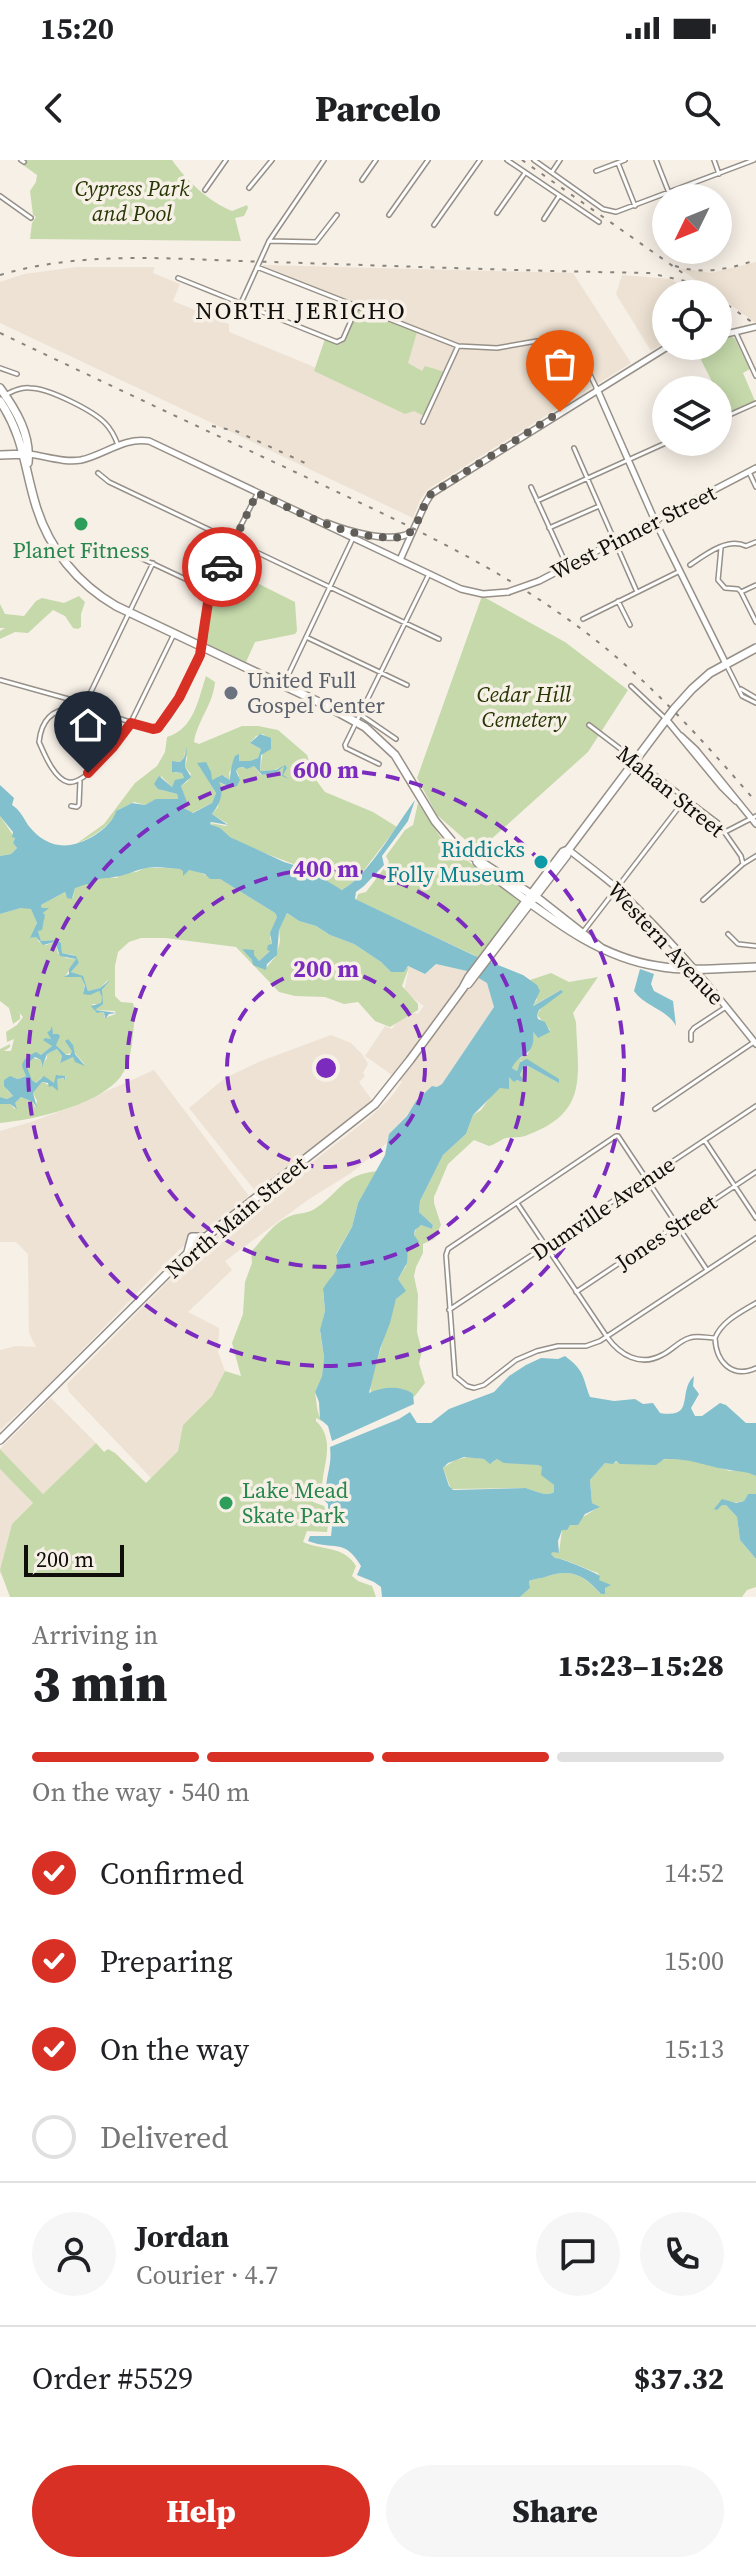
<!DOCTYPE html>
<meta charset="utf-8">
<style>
body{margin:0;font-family:"Source Serif 4",serif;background:#f6f6f6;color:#202124;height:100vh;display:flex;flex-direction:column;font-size:30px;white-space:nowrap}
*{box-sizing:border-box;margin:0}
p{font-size:26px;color:#757577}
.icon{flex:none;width:44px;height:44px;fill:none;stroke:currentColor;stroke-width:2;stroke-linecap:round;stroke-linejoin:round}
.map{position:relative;height:1437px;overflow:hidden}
.side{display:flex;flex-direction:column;background:#fff;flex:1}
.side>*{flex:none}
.needle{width:52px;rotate:227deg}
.fabs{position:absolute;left:652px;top:24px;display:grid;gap:16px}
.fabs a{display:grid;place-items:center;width:80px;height:80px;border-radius:50%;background:#fff;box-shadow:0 4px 20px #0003;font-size:40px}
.scale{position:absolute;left:24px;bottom:20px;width:100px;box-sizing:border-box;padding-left:8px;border:4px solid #100e0b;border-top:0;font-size:22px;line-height:28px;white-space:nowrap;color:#100e0b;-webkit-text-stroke:6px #f7f0e7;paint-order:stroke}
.pin{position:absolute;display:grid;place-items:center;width:68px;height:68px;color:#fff;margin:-82px -34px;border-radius:50% 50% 50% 0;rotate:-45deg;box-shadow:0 0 8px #0007}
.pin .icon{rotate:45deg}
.courier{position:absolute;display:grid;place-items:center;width:80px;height:80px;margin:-40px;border:6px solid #d93025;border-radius:50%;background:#fff;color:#222;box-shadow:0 2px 10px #0007}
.overview em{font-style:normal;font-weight:800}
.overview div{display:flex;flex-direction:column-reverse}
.overview{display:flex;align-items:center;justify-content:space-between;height:136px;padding:0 32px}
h1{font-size:52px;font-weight:800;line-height:60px}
.bar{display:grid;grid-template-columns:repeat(4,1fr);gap:12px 8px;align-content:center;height:96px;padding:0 32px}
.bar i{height:10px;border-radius:6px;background:#e0e0e0}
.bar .active{background:#d93025}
.bar p{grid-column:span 4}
.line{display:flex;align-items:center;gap:20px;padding:0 32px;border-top:2px solid #e0e0e0}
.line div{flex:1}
.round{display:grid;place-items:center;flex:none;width:84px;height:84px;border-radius:42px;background:#f6f6f6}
ol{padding:0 32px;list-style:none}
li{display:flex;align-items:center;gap:24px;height:88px}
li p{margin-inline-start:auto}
li .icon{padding:8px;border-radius:50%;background:#d93025;color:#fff;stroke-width:4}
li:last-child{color:#757577}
li i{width:44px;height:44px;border:4px solid #e0e0e0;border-radius:50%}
.primary-button{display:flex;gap:16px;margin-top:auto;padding:16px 32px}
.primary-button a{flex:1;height:92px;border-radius:48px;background:#d93025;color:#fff;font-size:32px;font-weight:800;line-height:92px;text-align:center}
.primary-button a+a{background:#f6f6f6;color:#202124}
.status{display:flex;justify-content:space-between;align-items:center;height:56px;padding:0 40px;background:#fff;direction:ltr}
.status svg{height:22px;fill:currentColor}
header{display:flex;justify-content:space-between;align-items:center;height:104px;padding:0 32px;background:#fff;font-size:36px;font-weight:800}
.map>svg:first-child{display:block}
.built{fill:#ede2d3}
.green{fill:#c5d9ab}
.water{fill:#83c0cd;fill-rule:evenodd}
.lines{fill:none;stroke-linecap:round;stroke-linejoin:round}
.minor-casing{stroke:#969088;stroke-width:6}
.tertiary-casing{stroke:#969088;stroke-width:8}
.secondary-casing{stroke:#969088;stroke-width:8}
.primary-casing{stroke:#969088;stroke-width:10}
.minor{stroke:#fff;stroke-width:3}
.tertiary{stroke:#fff;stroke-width:5}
.secondary{stroke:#fff;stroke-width:5}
.primary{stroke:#fff;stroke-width:7}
.rail{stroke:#88837d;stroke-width:2;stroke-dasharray:4 8;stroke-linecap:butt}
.secondary-bridge-casing{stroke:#969088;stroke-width:8;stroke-linecap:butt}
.secondary-bridge{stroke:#fff;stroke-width:5}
.done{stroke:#615d58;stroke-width:8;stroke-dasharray:0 14.4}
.route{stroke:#d93025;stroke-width:10}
.ring{fill:none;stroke:#7b2cbf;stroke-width:4;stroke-dasharray:14 10}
.leisure-dot{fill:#2e9e5b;stroke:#f7f0e7;stroke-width:3}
.worship-dot{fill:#6b7280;stroke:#f7f0e7;stroke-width:3}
.culture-dot{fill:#0f9aa8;stroke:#f7f0e7;stroke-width:3}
.labels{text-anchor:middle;stroke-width:7;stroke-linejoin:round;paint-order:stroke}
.park-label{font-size:22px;font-style:italic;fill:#263602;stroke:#f7f0e7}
.street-label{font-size:22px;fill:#100e0b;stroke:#f7f0e7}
.leisure-label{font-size:22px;fill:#27864d;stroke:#f7f0e7}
.worship-label{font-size:22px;fill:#5b616d;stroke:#f7f0e7;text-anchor:start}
.culture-label{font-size:22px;fill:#0d838f;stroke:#f7f0e7;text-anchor:end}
.neighbourhood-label{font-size:24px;letter-spacing:2px;fill:#100e0b;stroke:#f7f0e7}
.centre{fill:#7b2cbf;stroke:#f7f0e7;stroke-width:4}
.ring-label{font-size:24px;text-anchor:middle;font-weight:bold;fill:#7b2cbf;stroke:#f7f0e7;stroke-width:7;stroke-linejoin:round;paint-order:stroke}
</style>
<div class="status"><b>15:20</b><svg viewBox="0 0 49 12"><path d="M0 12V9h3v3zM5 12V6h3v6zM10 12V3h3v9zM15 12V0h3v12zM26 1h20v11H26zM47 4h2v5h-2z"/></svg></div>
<header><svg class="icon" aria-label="back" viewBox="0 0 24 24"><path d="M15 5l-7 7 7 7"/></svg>Parcelo<svg class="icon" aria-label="search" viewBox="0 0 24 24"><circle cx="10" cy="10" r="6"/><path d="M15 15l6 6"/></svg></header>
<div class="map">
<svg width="756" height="1437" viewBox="0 0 756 1437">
<rect width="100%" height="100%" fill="#f7f0e7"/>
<path class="built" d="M756,102V163L679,108L711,113Z
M262,105L573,113L631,203L428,329L420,340L413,358L0,163V122L24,114L77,107H155L153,113L180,124L173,141L229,164V172L329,213L372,174L382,155Z
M622,115L670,119L697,134H666V182L651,191L616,134Z
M436,804L467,811L487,822L494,847L442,924L437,928L432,926L416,941L407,955L389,974L387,983L351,1013L309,1039L225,1101L232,1110L188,1152L219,1168L218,1192L225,1211L212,1236L183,1265L178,1291L151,1318L69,1232L67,1224L198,1091L369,958L391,937L402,922L365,896L385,866L392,869L405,850L418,854L424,846L404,832L409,807L425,814Z
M331,875L351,883L362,894L368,904L363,913L365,916L359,922L372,940L256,1032L189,948L225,918L261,901Z
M154,910L249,1036L179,1090L48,1225L0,1270V1190L16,1186L36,1187L29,1173L28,1094L16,1082H0V971L31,962L69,948Z
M51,1238L96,1283L43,1334L0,1289Z
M0,1309L33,1343L12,1364L0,1410L5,1419L0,1413Z"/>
<path class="green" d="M26,0H172C187,21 208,41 232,51L247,45L248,48L244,56L235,58L241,81L30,79L32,63L36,57L33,55L30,31L36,22L37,15L23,5Z
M359,148L417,172L408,203L422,211L425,206L445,212L424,256L414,251L405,254L314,211L325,179L338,185L342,183Z
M731,176L735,179L750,209L743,213L755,241L728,253L696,190L699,186H718V179Z
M245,417L295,442L297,471L295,474L255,482L246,502L206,483L210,438L215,428L222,431Z
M79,436L85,442L81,454V467L78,469L73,468L65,456L53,450L28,473L15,472L0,479V471L5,468H0V444L5,454L24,456L36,441L42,438L64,443Z
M482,436L565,482L628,530L588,592L478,691L437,655L417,618Z
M206,516L215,522C213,545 197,561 194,582L199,584L242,566H258L278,570L307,595L316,620L325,632L373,652L397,667L361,714L344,730C330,727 320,714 306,709C281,699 254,690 230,677C223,673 217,667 210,663L226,666L228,664L212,654L218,647L219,622L226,626L239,616L236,610L238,608L254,606L261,615L274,613L280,607L275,610L260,611L265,576L263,574L256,576L250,583L261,589L258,598L251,601H239L237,599L229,613L230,620L224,616L212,620L199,606L216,633L212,643L192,653L182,647L187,643L181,626L188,621L191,614L185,607L187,599L185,591L184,598L180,602L175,601V613H182L184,618L172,627L161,616L162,630L177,634L178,639H159L145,645L134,642L118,650C110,667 92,677 76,684L104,664L135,623L157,606L165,592L167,577C194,569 198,540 206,516Z
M418,643L439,675L455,691L520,741V744L478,797L356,740L358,734L366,732L389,702L386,696L405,670L413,665Z
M0,656L15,678L13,683L17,688L11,694L0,696Z
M145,708C164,708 197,706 212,719H220L275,753L277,757L270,778L272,784L270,791L259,801L243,788L252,800L266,808L276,796L280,781L279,769L287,753L299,761L316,766L330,775L354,784L381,802L391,812H404L406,808L409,807L402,826L418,844V850L390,867L375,861L358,842L344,844L325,837L295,836L279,832L236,787L166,778H141L129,782L118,792L115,806V836L121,842L133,843C136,854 134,863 133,874C132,889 128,910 117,921C93,946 33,960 0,963V944H10L15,949V943L21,937L33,942L35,948L37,941L33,933L42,922L54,927L56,919L67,918L58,915L54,924L41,918L36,923L32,920L26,907L33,898L41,900V906L47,898V894L57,889L62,896L60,902L73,897L85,905L74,892L65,895L56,885L53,872L50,880L52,886L41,895L31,894L23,904L27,915L18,919L13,917L4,920L7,930L13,936L7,939L0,937V889L10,884V887L4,891H11L14,879L7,882L6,872L17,865L23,857L18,851L20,854V859L13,864L9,848L0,841V754L21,748H31L37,763L31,778L36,776L39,782L46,785L55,782L58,793L66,798L76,799L65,817H81L85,824L83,833L88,834L99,831L102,837L101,844H92L98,853L104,852V858L116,854L115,851L95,850C108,840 98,840 103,829C104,826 107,824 108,820L100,828L88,831C85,820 82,817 71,812L79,803L74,795L62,793L61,783L56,780L41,781L38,771C46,764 45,754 41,745L65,732L66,736L73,738L75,727L86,723L93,725L94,721L105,717L117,718L122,713L136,712Z
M551,813L569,822L598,817L573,853L576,862C578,918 589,953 525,976C519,978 512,977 506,978C500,980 496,984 489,986L474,980L448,1004L434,1037V1043L441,1065L434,1079L423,1084V1093L416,1107L414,1116L418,1135L417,1172L422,1191L419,1203L425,1223L414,1237C403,1226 384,1225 371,1234L370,1224L393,1148L396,1139L405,1131L398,1119L406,1106L408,1087L417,1084L414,1075L417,1067L421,1065L432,1069L433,1065L419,1052L420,1041L443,995L466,974L473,955L481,950L493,933L508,922L509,917L521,922L523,919L520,916L524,906H528L559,923L521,900L517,911L512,908L515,901L528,894L533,872L537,877L550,870L537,855C541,845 554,839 561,830L532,846L537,840L530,820Z
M377,1011L358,1043L352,1067L336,1094L339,1106L323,1132L325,1151L320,1172L324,1197L322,1216L315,1232C317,1242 316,1254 323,1262L316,1258V1261C336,1280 323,1304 322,1327L314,1332L313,1342L324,1346L329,1360L327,1372L307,1371L303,1382C323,1391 343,1385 356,1406L352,1416L358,1421L372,1426L376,1437H10L0,1410L12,1364L33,1343L0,1309V1289L43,1334L96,1283L104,1292L108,1289L115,1293L146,1323L178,1291L183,1265L212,1236L225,1211L241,1216L232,1183L243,1154L245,1122L252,1103L251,1092C262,1080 274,1063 288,1057C296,1053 305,1054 313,1050C339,1034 341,1015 377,1011Z
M468,1297L484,1299L492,1303L497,1299L538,1305L542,1307L544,1317L554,1325V1332C546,1337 535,1331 526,1328L451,1329L443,1308L455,1300Z
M685,1298L730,1311H746L756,1316V1334H748L744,1341L722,1345H726L737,1357L740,1380L756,1399V1427L747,1430L742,1437H520L530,1428L529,1421C536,1418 541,1419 548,1416C572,1408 584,1416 601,1434L598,1413C584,1409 568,1399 555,1398L551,1394L553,1391L559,1393L562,1370L599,1347L592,1343L590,1320L605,1303Z"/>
<path class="water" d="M260,574L271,578V589L261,595L260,611L276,610L285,605L287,608L283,615L289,619L282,616L284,606L277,612L262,615L254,606L247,609L243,607L238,608L236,611L240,620L237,626L230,627L219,622C225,633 219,645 212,654L228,665L211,662L210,664L220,668L230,677L284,702L307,709L342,730C369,715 396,665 415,640L408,661L382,696L384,705L364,726L356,732L355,739L473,795L523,815L537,825L540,831L533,846L561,830L563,832L539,850L537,855L538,859L545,862L550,872L538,878L533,872C536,897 520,891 512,908L517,911L520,902L527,899L559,919V923L528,906H524L520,915L523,919L521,922L517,920L514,922L509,917V929L500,928L473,955L466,974L443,995L420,1041L419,1052L433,1065L432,1069L421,1065L415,1070L414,1075L419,1082L408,1087L407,1103L398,1119L406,1131L396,1139L390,1163L380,1189L369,1233C382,1227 400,1225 413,1234L414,1244L332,1281L328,1266L320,1259L319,1242L315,1232L322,1216L324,1197L320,1170L325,1151L323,1129C331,1115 341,1112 336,1095L352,1067L358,1043L385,995L389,974L407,956L416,941L432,926L437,927L442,924L494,847L487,823L467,811L436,804L425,814L408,806L404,812H391L381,802L354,784L330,775L316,766L299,761L287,753L279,770L277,795L267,804L266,810L253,805L252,800L242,789L254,790V795L259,801L270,791L267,790L268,785L272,784L270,773L277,757L275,753L220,719H210L205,714L189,710L183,716V711L180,709C170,708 157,706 146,708C136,710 124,716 114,717C107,719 102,717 94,721L92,726L87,724L75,728L72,739L67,738L65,732L41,745L42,748H49L43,753L45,755L42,770L38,771L41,781L56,780L61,783L62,793L76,796L79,803L71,812L83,816L88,831L100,828L110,820L102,830L103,844L95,850L117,853L109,854L105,859L104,852L97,853L91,846L101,843L102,837L99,831L90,835L83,834L85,825L81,817H64L69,814V809L76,799L60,796L55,782L43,785L36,777L30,778L37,763L31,749L21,748L0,754V696L11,694L17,688L13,683L15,678L12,677L13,672L0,656V625L14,638L12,645C20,650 23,657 28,665C45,687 66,691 90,678C100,673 114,661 116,651L132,643L145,645L156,639H178L177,634L158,629L154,624L159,616L172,627L175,620L184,618L182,613L172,612V601L180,602L184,598L187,587L185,607L191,617L181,626L187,642L182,647L193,653L212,643L216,633L197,603L206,602L211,612L212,620L222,615L230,620C230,614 232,602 235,596L239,594V601H250L258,598L261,589L250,583Z
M640,809L654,814L651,824L654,831L673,841L676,866C667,849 645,847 634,831Z
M52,866L53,874H58L60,876L56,885L66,895H70L72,891L65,881L68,879L73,885L75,894L85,906L75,902L73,897L60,903L62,896L57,889L47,894L42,907L41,900L35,897L26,905L32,920L36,923L44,916L54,923L56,915L65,916V921L64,918L57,919L58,931L52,926L49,927L48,923L42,922L33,933L37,948L33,942L21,937L15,943L17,949L10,944H0V937L7,939L13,936L4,926V920L10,916L18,919L26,916L22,906C23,899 29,895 36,892L41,895L52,886L43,880L45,878L51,879L47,872L50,871Z
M565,1196C585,1211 582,1216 590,1237L614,1241L635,1239L643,1244L653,1243L660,1253C696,1259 677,1232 694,1216L693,1226L699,1234L691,1248L695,1256H702L720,1243L726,1245L746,1263H756V1316C747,1311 740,1312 730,1310C704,1306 692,1298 664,1299L656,1305L620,1304L616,1301L613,1304L605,1303L590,1320L592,1343L600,1347L585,1354L578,1365H570L567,1370H562L558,1381L559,1393L553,1392L551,1394L555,1398C562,1398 594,1412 600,1416L599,1420L611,1425L605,1428V1434H601C585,1416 572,1408 548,1416C541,1419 536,1418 529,1421L530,1428L520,1437H382L381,1427L374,1422L357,1415L361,1406C344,1377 333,1391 308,1381L310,1376H331L333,1358L328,1355V1344L323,1339L318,1338V1334L326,1329C327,1312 332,1305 330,1287L399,1259L410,1252L417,1263H431L449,1249L494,1232L509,1216L526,1205L541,1198L558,1199ZM464,1297L484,1299L490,1304L497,1299L504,1303L538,1305L542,1307L541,1315L554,1325V1332C546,1337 535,1331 526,1328L453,1330L449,1326L443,1308L448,1303Z
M748,1334H756V1399L740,1380L737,1357L726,1345H722L717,1350L714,1349L722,1339L736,1343L744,1341Z"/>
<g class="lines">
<defs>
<path id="minor" d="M21,0L24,2
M507,0L599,62
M534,0L603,49L616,52L754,0
M656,0L669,33
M714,0L719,14
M618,3L635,46
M596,11L625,0
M552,12L560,0
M362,20L376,0
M249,28L272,0
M205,30L226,0
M0,36L31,58
M497,53L525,13
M389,55L428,0
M544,59L559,36
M434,65L480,0
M269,81L316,82L337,55
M257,107L458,186L497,188L537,181L562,180L578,190L597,229
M178,118L337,182L343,179L357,147
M241,143L269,81L324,0
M736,173L756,216
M0,208L17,214
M5,235C13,231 21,227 30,228C48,228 92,250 105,263C111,269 115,277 118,285
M718,260L756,243
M423,262L458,186
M574,288L637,432
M749,312L756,327
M98,313L109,322L439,479
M531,327L567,406
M537,341L668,282
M549,368L597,347
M721,388L718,420L725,428L738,429L741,432L756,462
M130,393L211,431
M690,405C706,394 728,377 746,386L756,382
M741,432L756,425
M618,441L630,465
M583,459L680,411
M306,477L407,525
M726,504L742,536L756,543
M0,520L83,543L86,542L153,403
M283,526L353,378
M631,526L666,559
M741,529L756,538
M361,555L396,579
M132,560L174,474
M131,563C122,577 86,626 68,622C54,619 44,593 39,582C45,525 108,556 140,565C145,567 153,571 158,568C172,561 201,499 204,482C206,467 204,449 210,434C222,399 241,366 257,334
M589,565L718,663L741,696L743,704
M379,604L346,588L345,585L429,414
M71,646L77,647L79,645L80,621
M725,672L756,656
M703,740L743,704L756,696
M583,772L686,638
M728,774L738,784L756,786
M691,880V872L694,868L726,847
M655,949L754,882
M705,981L756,1058
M517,1043L607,1177C620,1195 640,1207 662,1195C671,1191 679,1181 689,1178C697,1175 707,1178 715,1178
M707,1110L618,976H616L448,1089L446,1095L455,1216L467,1226L474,1228L484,1225L516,1200L537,1191L558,1186H586L600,1181L756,1078
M576,1132L756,1012
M449,1150L756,946
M715,1178C716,1202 732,1219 756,1208
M715,1178C722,1161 741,1152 756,1143"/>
<path id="tertiary" d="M718,176L756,167
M597,229L655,361L726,504
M327,363C347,371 391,384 410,373
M400,400L425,344L431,334L669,186
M666,559L722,627L736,641
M681,576L696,590L756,664
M569,690C586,704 605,717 621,732C671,779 714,831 756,884"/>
<path id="secondary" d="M29,294C45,296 64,303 81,300C105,295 123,277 149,281L461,429L483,434L508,432
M539,421L756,308"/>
<path id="primary" d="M0,228C16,250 31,275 28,303
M0,241C24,277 24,307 36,346C49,389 78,424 116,446L325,545L365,567L395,595L435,661L455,685L540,740L601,788
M0,295L27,294
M477,702L486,711C539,748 591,796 657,806C689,812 723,808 756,807
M468,824L567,695L568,690
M188,1092L192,1077H203
M0,1280L197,1084L375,944L410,900L463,828L469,817L563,692L568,690L674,549L692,529L710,513L756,488"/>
</defs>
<use href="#minor" class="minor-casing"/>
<use href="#tertiary" class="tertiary-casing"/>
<use href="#secondary" class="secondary-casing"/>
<use href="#primary" class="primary-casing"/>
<use href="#minor" class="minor"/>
<use href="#tertiary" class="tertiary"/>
<use href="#secondary" class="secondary"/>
<use href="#primary" class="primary"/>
<path class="rail" d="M522,0L687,116
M675,106C703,115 729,109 756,100
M0,115C87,89 182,100 272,102C398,106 523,111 649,113L685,121L707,134
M718,138L756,165
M0,173C103,222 205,270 308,318C394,359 481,398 559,453C635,505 696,572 756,642
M212,266L236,271L305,303"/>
<defs>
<path id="secondary-bridge" d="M508,432L539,421"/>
</defs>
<use href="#secondary-bridge" class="secondary-bridge-casing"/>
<use href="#secondary-bridge" class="secondary-bridge"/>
</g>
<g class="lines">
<path class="done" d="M222,407L257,333C301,353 352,382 403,377C420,369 420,348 431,334L560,252"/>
<path class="route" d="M88,613L113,587L131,563L153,569L158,568L179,538L200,495L209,436L222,407"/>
</g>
<g class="ring">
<circle cx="326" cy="908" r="99"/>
<circle cx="326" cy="908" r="199"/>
<circle cx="326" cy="908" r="298"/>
</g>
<g class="leisure-dot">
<circle cx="81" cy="364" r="8"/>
<circle cx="226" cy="1343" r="8"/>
</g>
<circle class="worship-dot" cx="231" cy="533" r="8"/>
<circle class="culture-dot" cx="541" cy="702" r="8"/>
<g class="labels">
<g class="park-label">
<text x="132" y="36">Cypress Park<tspan x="132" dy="25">and Pool</tspan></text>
<text x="524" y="542">Cedar Hill<tspan x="524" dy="25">Cemetery</tspan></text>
</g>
<g class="street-label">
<text transform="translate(633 372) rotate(-27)" y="8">West Pinner Street</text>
<text transform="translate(671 631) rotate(39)" y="8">Mahan Street</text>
<text transform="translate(666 783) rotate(47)" y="8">Western Avenue</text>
<text transform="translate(603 1048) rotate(-34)" y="8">Dumville Avenue</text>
<text transform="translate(236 1057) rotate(-40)" y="8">North Main Street</text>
<text transform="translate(666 1072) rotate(-34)" y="8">Jones Street</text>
</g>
<g class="leisure-label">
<text x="81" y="398">Planet Fitness</text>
<text x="242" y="1338" text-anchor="start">Lake Mead<tspan x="242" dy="25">Skate Park</tspan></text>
</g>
<g class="worship-label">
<text x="247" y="528">United Full<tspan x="247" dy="25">Gospel Center</tspan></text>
</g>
<g class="culture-label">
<text x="525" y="697">Riddicks<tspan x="525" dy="25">Folly Museum</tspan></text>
</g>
<g class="neighbourhood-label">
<text x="301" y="159">NORTH JERICHO</text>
</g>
</g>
<circle cx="326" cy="908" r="12" class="centre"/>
<g class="ring-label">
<text x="326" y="618">600 m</text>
<text x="326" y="717">400 m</text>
<text x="326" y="817">200 m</text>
</g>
</svg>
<div class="fabs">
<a><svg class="needle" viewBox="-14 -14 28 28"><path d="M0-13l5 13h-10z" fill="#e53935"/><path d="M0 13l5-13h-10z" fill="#757577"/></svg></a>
<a><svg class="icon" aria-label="locate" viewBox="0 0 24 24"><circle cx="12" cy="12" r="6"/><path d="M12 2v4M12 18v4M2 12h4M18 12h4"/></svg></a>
<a><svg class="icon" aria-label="layers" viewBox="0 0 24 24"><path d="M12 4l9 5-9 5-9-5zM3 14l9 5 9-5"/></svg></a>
</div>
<div class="scale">200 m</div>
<div class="pin" style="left:560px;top:252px;background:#ea580c"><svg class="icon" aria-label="bag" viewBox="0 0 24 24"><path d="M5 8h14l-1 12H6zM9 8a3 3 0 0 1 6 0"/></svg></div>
<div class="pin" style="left:88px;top:613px;background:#1f2937"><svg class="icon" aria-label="home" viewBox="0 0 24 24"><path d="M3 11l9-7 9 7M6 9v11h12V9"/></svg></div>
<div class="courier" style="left:222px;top:407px"><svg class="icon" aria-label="car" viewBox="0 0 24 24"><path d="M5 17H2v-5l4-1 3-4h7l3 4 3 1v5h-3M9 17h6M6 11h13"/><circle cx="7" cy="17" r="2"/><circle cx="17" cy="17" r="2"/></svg></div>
</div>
<section class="side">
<div class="overview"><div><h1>3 min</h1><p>Arriving in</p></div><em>15:23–15:28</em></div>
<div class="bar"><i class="active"></i><i class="active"></i><i class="active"></i><i></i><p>On the way · 540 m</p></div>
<ol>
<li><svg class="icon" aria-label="check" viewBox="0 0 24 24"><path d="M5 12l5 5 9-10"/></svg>Confirmed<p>14:52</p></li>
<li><svg class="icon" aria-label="check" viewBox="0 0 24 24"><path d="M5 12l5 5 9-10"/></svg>Preparing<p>15:00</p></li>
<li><svg class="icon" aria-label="check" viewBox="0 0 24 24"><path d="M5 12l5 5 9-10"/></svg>On the way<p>15:13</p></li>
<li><i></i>Delivered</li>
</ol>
<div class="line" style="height:144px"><a class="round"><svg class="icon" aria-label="person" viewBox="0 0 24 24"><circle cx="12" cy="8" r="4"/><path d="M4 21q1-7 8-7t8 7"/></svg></a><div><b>Jordan</b><p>Courier · 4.7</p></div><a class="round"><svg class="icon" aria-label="chat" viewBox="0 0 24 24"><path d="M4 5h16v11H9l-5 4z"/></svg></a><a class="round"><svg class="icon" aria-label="phone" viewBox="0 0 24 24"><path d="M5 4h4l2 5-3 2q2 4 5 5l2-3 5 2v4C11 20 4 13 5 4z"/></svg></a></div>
<div class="line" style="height:104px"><div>Order #5529</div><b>$37.32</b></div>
<div class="primary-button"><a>Help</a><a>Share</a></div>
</section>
